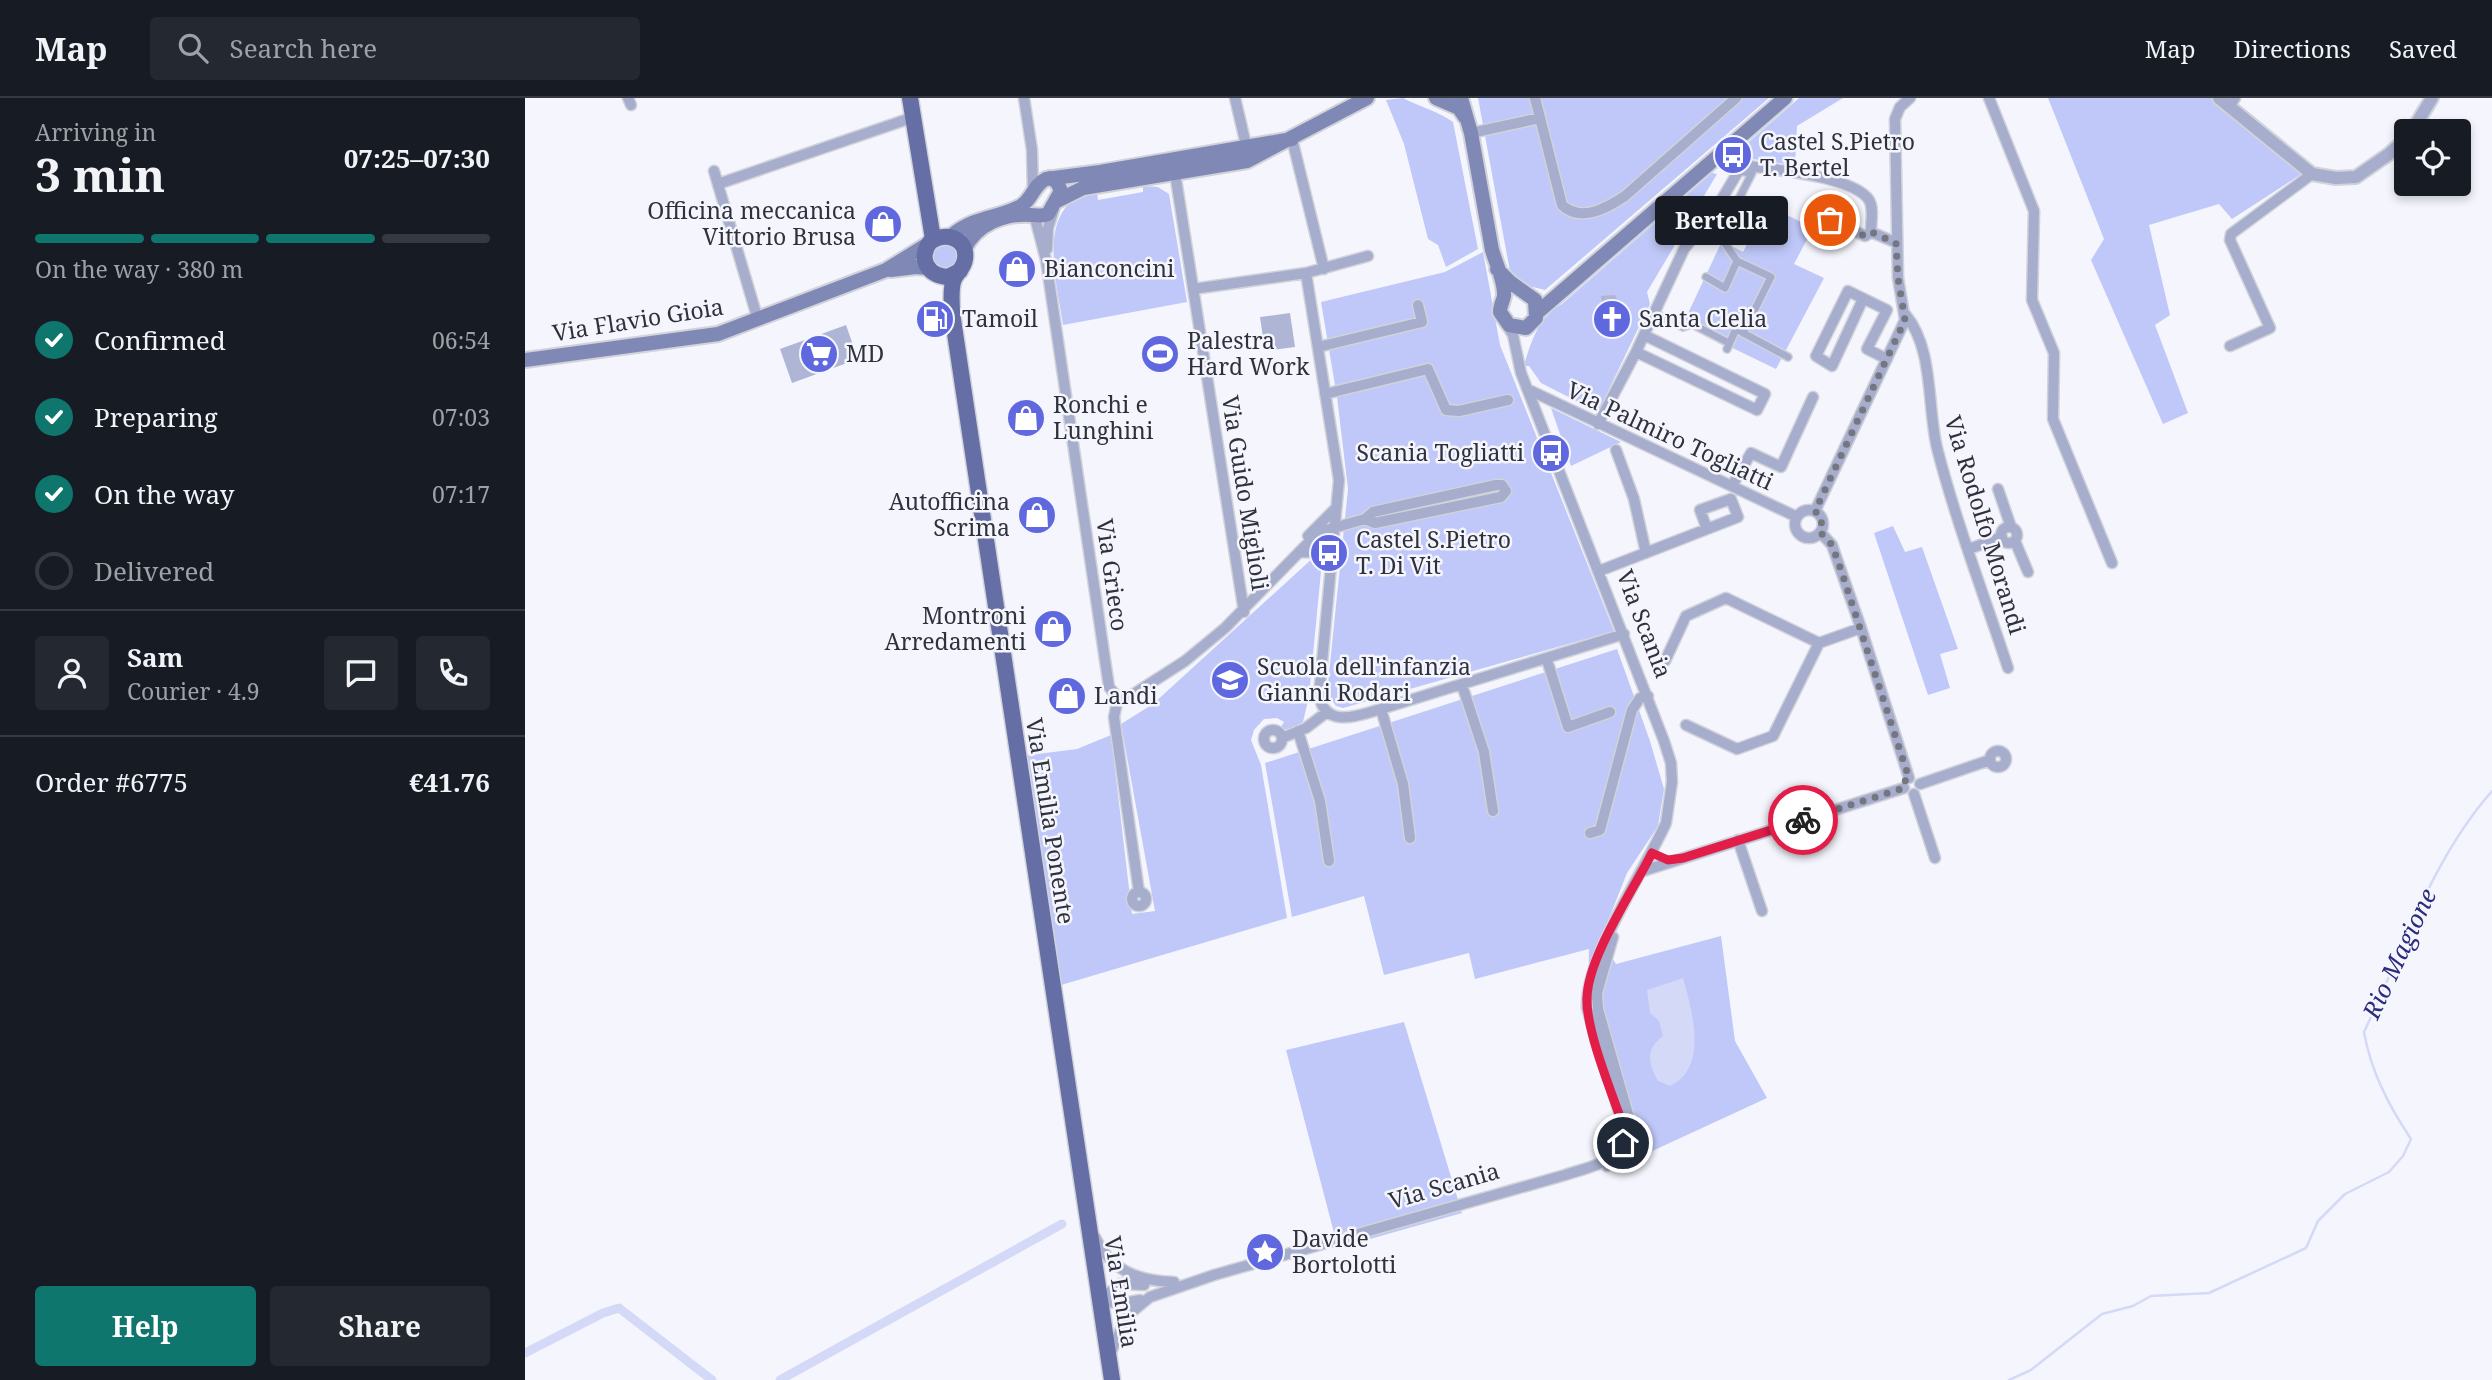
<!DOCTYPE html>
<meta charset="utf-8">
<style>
body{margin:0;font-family:"Noto Serif",serif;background:#242831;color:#f1f3f6;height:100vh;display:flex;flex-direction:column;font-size:26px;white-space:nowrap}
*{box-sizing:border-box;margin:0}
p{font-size:23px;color:#9ea1a6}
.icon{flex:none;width:38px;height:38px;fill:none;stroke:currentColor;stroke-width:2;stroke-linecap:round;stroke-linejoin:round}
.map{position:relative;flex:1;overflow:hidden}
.details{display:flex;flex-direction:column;background:#171b24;width:525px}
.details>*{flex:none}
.buttons{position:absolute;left:1869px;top:21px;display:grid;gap:14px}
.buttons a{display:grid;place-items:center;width:77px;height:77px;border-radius:7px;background:#171b24;box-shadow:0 4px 10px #0003;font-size:35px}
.pin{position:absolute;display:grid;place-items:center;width:60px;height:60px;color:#fff;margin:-30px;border:4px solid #fff;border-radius:50%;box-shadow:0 2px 7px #0007}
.courier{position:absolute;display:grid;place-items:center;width:70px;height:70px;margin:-35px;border:5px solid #e11d48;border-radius:50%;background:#fff;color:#222;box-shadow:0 2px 9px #0007}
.bubble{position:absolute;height:49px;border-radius:7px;background:#171b24;box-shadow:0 4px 10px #0003;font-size:23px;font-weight:700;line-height:49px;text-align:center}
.overview em{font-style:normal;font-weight:700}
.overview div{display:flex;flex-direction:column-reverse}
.overview{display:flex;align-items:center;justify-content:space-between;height:119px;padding:0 35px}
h1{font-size:46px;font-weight:700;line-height:52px}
.bar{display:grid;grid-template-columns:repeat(4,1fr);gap:10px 7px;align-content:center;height:84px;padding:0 35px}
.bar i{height:9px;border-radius:5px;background:#363941}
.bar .selected{background:#0f766e}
.bar p{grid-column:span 4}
.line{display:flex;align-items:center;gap:18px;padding:0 35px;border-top:2px solid #363941}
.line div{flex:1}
.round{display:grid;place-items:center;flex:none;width:74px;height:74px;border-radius:7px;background:#242831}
ol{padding:0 35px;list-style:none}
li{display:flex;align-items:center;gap:21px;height:77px}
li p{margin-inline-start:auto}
li .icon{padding:7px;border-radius:50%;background:#0f766e;color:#fff;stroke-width:4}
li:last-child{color:#9ea1a6}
li i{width:38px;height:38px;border:4px solid #363941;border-radius:50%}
.button{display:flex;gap:14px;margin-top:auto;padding:14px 35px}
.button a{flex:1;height:80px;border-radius:7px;background:#0f766e;color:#fff;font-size:28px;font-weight:700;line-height:80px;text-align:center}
.button a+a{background:#242831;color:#f1f3f6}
header{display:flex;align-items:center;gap:42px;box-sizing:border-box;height:98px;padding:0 35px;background:#171b24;border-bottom:2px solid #363941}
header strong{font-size:33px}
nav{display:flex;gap:38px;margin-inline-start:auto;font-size:24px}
.search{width:490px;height:63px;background:#242831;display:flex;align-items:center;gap:18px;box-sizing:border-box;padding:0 24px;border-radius:7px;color:#9ea1a6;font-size:26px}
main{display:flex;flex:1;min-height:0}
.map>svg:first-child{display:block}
.green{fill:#bfc8f8}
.water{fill:#d3d9f6}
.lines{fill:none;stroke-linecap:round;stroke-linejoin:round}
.stream{stroke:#d3d9f6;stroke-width:2.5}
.canal{stroke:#d3d9f6;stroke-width:9}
.building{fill:#afb5d4}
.pedestrian-casing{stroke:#d1d3da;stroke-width:10}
.minor-casing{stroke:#d1d3da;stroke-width:13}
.tertiary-casing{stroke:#d1d3da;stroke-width:16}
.secondary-casing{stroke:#d1d3da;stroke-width:18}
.primary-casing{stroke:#d1d3da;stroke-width:19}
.pedestrian{stroke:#a7adcc;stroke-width:7}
.minor{stroke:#a7adcc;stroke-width:10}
.tertiary{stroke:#a7adcc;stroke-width:12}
.secondary{stroke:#8089b6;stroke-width:14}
.primary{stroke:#666fa5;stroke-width:16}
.done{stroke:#747680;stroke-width:7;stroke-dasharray:0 12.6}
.route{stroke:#e11d48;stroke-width:9}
.labels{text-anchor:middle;stroke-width:5;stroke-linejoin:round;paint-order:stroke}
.poi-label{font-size:23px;fill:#2f313d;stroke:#f5f6fd;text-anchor:start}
.street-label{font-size:23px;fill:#2f313d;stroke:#f5f6fd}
.water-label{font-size:24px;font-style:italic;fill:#2b2c7b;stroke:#f5f6fd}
</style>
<header>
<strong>Map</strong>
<div class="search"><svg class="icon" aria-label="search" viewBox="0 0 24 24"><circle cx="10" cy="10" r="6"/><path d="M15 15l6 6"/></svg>Search here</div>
<nav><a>Map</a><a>Directions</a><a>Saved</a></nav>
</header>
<main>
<section class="details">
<div class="overview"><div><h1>3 min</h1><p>Arriving in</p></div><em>07:25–07:30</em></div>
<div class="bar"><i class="selected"></i><i class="selected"></i><i class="selected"></i><i></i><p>On the way · 380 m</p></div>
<ol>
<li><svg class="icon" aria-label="check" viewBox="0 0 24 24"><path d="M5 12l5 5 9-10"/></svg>Confirmed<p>06:54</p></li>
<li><svg class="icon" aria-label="check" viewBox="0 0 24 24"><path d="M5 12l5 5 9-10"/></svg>Preparing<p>07:03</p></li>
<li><svg class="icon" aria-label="check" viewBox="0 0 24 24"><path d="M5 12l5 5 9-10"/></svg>On the way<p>07:17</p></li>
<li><i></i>Delivered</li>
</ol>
<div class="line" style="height:126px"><a class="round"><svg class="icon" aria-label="person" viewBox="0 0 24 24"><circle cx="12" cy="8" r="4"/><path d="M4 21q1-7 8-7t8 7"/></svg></a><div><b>Sam</b><p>Courier · 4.9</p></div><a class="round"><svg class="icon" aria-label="chat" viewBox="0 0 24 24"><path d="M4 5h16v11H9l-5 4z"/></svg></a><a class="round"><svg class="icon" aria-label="phone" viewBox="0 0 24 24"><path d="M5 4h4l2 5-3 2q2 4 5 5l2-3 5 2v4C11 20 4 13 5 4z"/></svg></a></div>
<div class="line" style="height:91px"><div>Order #6775</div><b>€41.76</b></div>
<div class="button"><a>Help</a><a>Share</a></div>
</section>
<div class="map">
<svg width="1967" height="1282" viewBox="0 0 1967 1282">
<rect width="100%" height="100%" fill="#f5f6fd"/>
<path class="green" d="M878,0C895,9 913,13 928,24L953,151L921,169L913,147L903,141L879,46L861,2Z
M953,0H1244L1020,192L1000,187L986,179Z
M1274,0H1318L1272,28L1270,67L1212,59L1210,56Z
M1523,0H1687L1778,75L1707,121L1694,106L1624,127L1645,217L1630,227L1663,315L1638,326L1566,162L1579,141Z
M1187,75L1192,76L1122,194L1125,206L1073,314L1016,285L1004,268H999C1006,243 1014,219 1037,206Z
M618,88L633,89L644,96L662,204L538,227C533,191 514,125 550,101C556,97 566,96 572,94L573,102L618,94Z
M1242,107L1288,130L1269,166L1299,180L1251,271L1158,226L1197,143L1218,154Z
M407 158a13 13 0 1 1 26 0a13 13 0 1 1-26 0Z
M958,154L975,247L1089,533L818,610L811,608L802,595L823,391L812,299L796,204L920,174Z
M1026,310L1096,344L1046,368Z
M1368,428L1380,454L1397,449L1433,551L1415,556L1425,590L1403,597L1349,435Z
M789,459L797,463L784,598L778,624L766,632L755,631L759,624L752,620L739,621L729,632L726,642L736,667L762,820L526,890L490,659L552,651L586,637L607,816L630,813L596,626L628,606Z
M1092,551L1125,643L1139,691L1133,728L1102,775L1073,848L1079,847L1091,866L1196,838L1210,943L1242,1000L1110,1061L1063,903L1064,851L950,881L944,855L859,877L839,798L767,819L740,665Z
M879,924L937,1115L813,1150L761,952Z"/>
<path class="water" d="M1158,880C1167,912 1184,970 1145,988L1133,983C1123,965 1120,952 1138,938L1134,923L1125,915L1122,892Z"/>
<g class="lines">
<path class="stream" d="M1484,1282L1506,1272L1577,1216L1608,1208L1626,1198L1684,1195L1781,1150L1793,1123L1820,1096L1864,1074L1878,1058L1886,1041C1864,1008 1846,974 1839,934C1878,853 1906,762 1967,693"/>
<path class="canal" d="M0,1255L78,1215L94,1210L187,1282
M255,1282L537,1126"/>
</g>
<path class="building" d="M1090,197L1104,226L1095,238L1086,228L1077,233L1069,216L1078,212L1076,198Z
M765,215L770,249L740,253L735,219Z
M321,227L333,261L267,285L255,251Z"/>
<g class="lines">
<defs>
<path id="pedestrian" d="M1211,73L1227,75L1195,138L1212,163
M1181,179L1200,190L1212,163L1246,179L1218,235
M1129,215L1158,229L1167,226L1204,245
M1202,251L1211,231L1263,259"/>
<path id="minor" d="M103,0L106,7
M499,0L507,52L508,93
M710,0L722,51
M1010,0L1037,107C1056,125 1082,110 1100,98L1211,0
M1464,0L1509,113L1507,202L1529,255L1528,321L1587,465
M1704,8L1710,0
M946,35L1015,20
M767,41L799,171
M1189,63C1222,70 1326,74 1344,102C1349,110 1346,124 1346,134L1372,145
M189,73L233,222
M650,75L719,514
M193,86L389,19
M1287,113L1340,138L1346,134
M509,116L521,162L584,589L593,600L589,619L614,794
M522,151L523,130L529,111
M781,175L843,158
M668,191L781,175L814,382L794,597C800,631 833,618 856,611L1099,536
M1338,201L1307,268L1291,258L1323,193L1362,212L1342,251L1362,261
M1380,216C1409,250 1402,308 1412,350C1431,424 1459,497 1483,570
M1705,248L1745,230L1705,142L1706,136L1787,76
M793,249L897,224L893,207
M1111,254L1232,312L1240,296L1119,237
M1002,291L1272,419
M800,296L903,271L921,312L934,313L983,302
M1073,326L1111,254L1159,151L1189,114L1216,69
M1091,352L1109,401L1121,455
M1207,388L1226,355L1256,369L1288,299
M1473,391L1486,429
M1270 426a14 14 0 1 1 28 0a14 14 0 1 1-28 0Z
M1290,413L1380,222L1373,180L1370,21L1375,9L1385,0
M1476 437a8 8 0 1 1 16 0a8 8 0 1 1-16 0Z
M783,438L811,410
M1490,443L1503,474
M1444,451L1477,439
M775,454L807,455
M1074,473L1213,419L1206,401L1175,412L1182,431
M1336,530L1384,680
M1294,545L1336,530L1307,447L1295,434
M1022,562L1043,629L1085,614
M1140,563L1161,518L1201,500L1294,545
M937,587L959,654L968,713
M593,600L604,599L660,563L700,530L789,439L798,433L840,421L848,414L971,387H977L981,393L976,399L850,425L840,421
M856,611L878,686L885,740
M1161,627L1212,651L1248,638L1294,545
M739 641a9 9 0 1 1 18 0a9 9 0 1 1-18 0Z
M773,633L795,703L804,763
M757,640L781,630L802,614
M1465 661a8 8 0 1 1 16 0a8 8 0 1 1-16 0Z
M1395,686L1465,662
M1389,696L1410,760
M1065,735L1075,732L1107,612L1115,600L1123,598
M1213,742L1237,813
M1118,773L1379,690
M607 801a7 7 0 1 1 14 0a7 7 0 1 1-14 0Z
M1082,1068C1098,1062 1108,1055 1109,1037L1073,911L1072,895L1088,839
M570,1139C586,1173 613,1183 649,1184
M575,1202L595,1186L619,1187
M575,1202L594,1206L615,1202
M585,1256L602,1218L625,1199L689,1177L1040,1077C1064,1069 1104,1063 1099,1030L1062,910C1060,860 1119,774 1141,725L1147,684L1146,665L1139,643L996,275L988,237L980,224"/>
<path id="tertiary" d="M1694,0L1787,76L1811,80L1831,79L1864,56L1881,41
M1887,33L1907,0"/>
<path id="secondary" d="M911,0L934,10L940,19
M936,0L946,35L967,152C971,166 980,184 979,198C978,203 975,208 975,214L984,227L1001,230L1011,220L1010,202L985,184L972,171
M532,103L558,90L722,63L842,0
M426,138C450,118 470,121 494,109C507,103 508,87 521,81L575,74L767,41
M439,152C451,126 479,115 507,117C514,117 516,119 523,116L536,93L532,84L525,80
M366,172L391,169L402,170
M1013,214L1260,0
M0,262L193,236L361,172L403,146"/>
<path id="primary" d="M385,0L408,141
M435,173L423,179C402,178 393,160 405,144C420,133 443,140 440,161C439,170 432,174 429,181C425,190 427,205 427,215L587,1282"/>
</defs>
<use href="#pedestrian" class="pedestrian-casing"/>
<use href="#minor" class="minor-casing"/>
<use href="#tertiary" class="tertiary-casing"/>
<use href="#secondary" class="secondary-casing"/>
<use href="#primary" class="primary-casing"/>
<use href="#pedestrian" class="pedestrian"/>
<use href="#minor" class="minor"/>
<use href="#tertiary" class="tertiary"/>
<use href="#secondary" class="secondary"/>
<use href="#primary" class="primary"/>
</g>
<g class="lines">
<path class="done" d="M1278,722L1379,690L1380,683L1384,680L1316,472L1307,447L1295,434L1297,421L1290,413L1380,222L1373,180L1371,145L1346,134L1340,138L1305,122"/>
<path class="route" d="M1098,1045L1099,1030C1088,998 1061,933 1062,901C1062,860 1108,793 1127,755L1143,762L1158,760L1278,722"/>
</g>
<defs>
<symbol id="bus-disc" viewBox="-11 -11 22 22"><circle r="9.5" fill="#6068e0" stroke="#f5f6fd"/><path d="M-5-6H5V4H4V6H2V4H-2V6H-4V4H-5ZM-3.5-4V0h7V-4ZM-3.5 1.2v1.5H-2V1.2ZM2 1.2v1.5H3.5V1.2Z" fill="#fff"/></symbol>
<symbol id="shop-disc" viewBox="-11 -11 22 22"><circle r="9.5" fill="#6068e0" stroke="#f5f6fd"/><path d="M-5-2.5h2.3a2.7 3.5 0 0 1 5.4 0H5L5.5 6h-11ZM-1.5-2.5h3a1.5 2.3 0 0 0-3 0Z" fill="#fff"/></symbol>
<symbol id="fuel-disc" viewBox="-11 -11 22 22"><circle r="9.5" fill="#6068e0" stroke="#f5f6fd"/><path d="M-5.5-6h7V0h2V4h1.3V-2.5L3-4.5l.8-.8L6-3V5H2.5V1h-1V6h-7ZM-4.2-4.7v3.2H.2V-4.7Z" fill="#fff"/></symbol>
<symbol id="church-disc" viewBox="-11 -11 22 22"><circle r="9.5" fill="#6068e0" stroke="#f5f6fd"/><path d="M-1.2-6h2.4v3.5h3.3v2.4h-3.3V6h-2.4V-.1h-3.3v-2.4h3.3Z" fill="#fff"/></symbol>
<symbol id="supermarket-disc" viewBox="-11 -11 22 22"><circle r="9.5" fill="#6068e0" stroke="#f5f6fd"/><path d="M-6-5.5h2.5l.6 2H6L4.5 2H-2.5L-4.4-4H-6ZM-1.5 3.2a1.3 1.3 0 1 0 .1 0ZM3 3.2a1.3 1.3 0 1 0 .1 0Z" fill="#fff"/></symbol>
<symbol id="stadium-disc" viewBox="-11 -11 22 22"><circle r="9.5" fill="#6068e0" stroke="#f5f6fd"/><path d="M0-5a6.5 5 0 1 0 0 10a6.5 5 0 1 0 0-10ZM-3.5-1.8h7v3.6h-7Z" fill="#fff"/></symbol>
<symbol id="school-disc" viewBox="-11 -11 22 22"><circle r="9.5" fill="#6068e0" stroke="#f5f6fd"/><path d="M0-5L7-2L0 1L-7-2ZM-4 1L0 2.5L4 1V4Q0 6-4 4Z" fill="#fff"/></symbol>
<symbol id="sight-disc" viewBox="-11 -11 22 22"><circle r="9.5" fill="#6068e0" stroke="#f5f6fd"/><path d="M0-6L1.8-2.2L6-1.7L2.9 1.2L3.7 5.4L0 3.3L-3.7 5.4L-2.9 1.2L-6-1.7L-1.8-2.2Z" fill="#fff"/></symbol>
</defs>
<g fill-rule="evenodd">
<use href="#bus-disc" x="1186" y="35" width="44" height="44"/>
<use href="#shop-disc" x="336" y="104" width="44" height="44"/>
<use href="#shop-disc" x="470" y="149" width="44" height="44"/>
<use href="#fuel-disc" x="388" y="199" width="44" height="44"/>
<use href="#church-disc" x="1065" y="199" width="44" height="44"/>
<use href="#supermarket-disc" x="272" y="234" width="44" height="44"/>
<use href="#stadium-disc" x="613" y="234" width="44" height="44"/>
<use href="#shop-disc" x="479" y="298" width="44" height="44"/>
<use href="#bus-disc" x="1004" y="333" width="44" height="44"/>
<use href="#shop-disc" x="490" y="395" width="44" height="44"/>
<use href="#bus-disc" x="782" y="433" width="44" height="44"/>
<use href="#shop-disc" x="506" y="509" width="44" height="44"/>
<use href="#school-disc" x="683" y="560" width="44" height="44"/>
<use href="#shop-disc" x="520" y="576" width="44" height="44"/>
<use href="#sight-disc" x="718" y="1132" width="44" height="44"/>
</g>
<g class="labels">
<g class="poi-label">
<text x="1235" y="52">Castel S.Pietro<tspan x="1235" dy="26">T. Bertel</tspan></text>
<text x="331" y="121" text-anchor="end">Officina meccanica<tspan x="331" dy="26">Vittorio Brusa</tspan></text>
<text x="519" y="179">Bianconcini</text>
<text x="437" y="229">Tamoil</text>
<text x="1114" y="229">Santa Clelia</text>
<text x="662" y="251">Palestra<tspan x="662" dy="26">Hard Work</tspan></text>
<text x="321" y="264">MD</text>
<text x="528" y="315">Ronchi e<tspan x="528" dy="26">Lunghini</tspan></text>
<text x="999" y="363" text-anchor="end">Scania Togliatti</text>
<text x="485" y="412" text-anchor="end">Autofficina<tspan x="485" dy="26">Scrima</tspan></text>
<text x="831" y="450">Castel S.Pietro<tspan x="831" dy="26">T. Di Vit</tspan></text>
<text x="501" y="526" text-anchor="end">Montroni<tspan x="501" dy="26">Arredamenti</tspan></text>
<text x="732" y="577">Scuola dell'infanzia<tspan x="732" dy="26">Gianni Rodari</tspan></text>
<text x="569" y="606">Landi</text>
<text x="767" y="1149">Davide<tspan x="767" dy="26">Bortolotti</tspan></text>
</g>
<g class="street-label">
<text transform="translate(113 222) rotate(-9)" y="8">Via Flavio Gioia</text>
<text transform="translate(1145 338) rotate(25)" y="8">Via Palmiro Togliatti</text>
<text transform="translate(720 395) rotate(81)" y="8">Via Guido Miglioli</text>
<text transform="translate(1460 427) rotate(73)" y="8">Via Rodolfo Morandi</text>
<text transform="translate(587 477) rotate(82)" y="8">Via Grieco</text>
<text transform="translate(1119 526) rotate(69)" y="8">Via Scania</text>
<text transform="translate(525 723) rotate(81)" y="8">Via Emilia Ponente</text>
<text transform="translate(919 1088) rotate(-16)" y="8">Via Scania</text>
<text transform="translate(596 1194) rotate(81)" y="8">Via Emilia</text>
</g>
<g class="water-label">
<text transform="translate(1875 856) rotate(-65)" y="8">Rio Magione</text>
</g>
</g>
</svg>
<div class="buttons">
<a><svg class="icon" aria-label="locate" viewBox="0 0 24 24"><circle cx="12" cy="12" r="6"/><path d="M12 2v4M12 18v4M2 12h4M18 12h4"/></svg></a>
</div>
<div class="pin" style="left:1305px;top:122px;background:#ea580c"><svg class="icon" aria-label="bag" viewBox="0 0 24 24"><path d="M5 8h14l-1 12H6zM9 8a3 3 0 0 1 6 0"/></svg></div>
<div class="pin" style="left:1098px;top:1045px;background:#1f2937"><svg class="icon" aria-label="home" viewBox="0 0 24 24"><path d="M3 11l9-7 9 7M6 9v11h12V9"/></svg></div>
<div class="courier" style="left:1278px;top:722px"><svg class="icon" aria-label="bike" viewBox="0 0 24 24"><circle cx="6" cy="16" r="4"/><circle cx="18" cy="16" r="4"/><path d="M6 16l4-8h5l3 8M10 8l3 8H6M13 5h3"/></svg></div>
<div class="bubble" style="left:1130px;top:98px;width:133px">Bertella</div>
</div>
</main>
